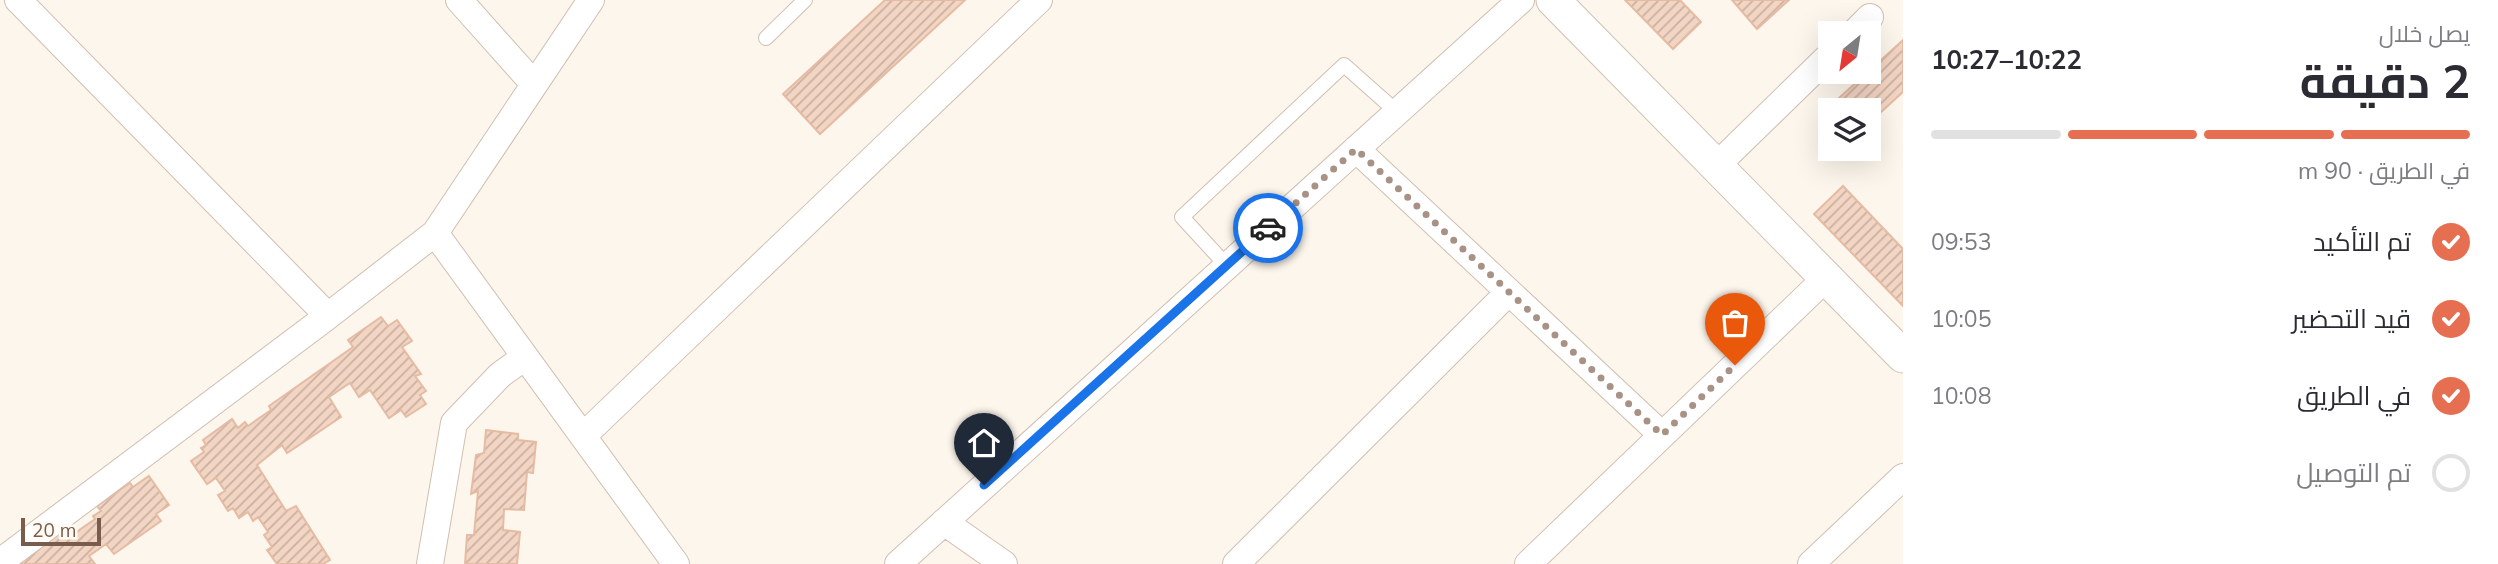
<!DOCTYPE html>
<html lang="ar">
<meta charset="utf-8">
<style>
body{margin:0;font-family:Mulish,Cairo,sans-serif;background:#f2f2f3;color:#2b2b33;direction:rtl;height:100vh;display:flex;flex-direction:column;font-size:26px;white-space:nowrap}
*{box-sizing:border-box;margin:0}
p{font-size:23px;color:#7c7c81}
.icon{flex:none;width:38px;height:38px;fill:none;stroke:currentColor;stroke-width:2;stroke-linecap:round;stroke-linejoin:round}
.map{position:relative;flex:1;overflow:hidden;direction:ltr}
.drawer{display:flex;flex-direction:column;background:#fff;width:595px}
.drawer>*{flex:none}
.needle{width:46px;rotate:210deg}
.fabs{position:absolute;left:1818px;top:21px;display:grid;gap:14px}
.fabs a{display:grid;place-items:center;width:63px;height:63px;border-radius:0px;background:#fff;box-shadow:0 7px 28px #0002;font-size:35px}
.scale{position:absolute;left:21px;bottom:18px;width:80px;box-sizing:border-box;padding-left:7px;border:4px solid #7a5c4d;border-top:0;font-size:19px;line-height:24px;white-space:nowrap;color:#7a5c4d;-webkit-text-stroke:5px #fffaf3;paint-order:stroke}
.pin{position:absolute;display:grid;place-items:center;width:60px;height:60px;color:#fff;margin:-72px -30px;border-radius:50% 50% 50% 0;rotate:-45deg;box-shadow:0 0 7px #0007}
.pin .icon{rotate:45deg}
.courier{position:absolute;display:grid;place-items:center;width:70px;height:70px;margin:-35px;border:5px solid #1a73e8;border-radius:50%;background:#fff;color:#222;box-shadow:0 2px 9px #0007}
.headline em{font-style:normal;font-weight:700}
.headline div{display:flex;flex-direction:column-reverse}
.headline{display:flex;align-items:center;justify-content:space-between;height:119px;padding:0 28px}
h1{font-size:46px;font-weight:700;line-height:52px}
.bar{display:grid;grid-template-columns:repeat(4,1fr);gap:10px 7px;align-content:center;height:84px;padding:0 28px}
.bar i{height:9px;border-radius:5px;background:#e1e1e2}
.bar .current{background:#e76f51}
.bar p{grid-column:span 4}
ol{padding:0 28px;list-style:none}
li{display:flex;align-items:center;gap:21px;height:77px}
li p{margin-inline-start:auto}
li .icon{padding:7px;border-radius:50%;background:#e76f51;color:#fff;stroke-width:4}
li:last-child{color:#7c7c81}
li i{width:38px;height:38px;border:4px solid #e1e1e2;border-radius:50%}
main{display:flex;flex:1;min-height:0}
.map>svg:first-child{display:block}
.building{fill:url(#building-hatch);stroke:#e6bba3;stroke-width:2}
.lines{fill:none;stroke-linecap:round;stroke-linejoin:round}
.service-casing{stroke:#d1beb0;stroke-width:16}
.minor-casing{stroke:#d1beb0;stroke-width:28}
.tertiary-casing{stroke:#d1beb0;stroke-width:35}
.service{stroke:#fff;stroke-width:14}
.minor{stroke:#fff;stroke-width:26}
.tertiary{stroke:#fff;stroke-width:33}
.done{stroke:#a89285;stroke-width:7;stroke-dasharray:0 12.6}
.route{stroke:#1a73e8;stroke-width:9}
</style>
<main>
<section class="drawer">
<div class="headline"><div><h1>2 دقيقة</h1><p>يصل خلال</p></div><em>10:22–10:27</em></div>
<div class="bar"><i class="current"></i><i class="current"></i><i class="current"></i><i></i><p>في الطريق · 90 m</p></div>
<ol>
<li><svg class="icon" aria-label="check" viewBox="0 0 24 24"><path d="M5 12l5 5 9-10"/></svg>تم التأكيد<p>09:53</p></li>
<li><svg class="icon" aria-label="check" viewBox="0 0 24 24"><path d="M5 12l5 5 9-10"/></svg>قيد التحضير<p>10:05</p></li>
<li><svg class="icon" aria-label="check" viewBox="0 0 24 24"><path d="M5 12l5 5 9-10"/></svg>في الطريق<p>10:08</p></li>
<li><i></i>تم التوصيل</li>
</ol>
</section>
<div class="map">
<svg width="1903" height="564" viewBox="0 0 1903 564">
<defs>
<pattern id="building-hatch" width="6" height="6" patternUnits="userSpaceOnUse" patternTransform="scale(1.75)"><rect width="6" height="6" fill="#f3d5c3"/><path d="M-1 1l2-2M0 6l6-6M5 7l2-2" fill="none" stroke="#cab0a1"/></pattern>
</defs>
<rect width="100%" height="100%" fill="#fdf6ec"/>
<path class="building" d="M885,0H965L820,134L783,94Z
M1625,0H1680L1701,22L1673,49Z
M1732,0H1789L1757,29Z
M1903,40V92L1869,123V110L1830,111L1828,108Z
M1843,186L1903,249V306L1814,214Z
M381,317L388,326L397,320L412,341L402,347L421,374L415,376L426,391L420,395L426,404L406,417L401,410L389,418L370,390L359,397L350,383L329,397L341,417L287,453L282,445L257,465L286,511L296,506L330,560L323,564H277L267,550L272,547L264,535L268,532L258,517L253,521L248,512L239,518L233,508L228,511L218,495L225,491L216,478L207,484L191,461L204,452L201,448L206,445L203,440L232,419L238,428L245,422L248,426L271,410L269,406L353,347L348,340Z
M486,430L518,434V440L536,442L533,473L527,472L524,510L504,509L503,530L520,532L517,564H465L467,535H474L478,491L471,494L476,455L484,453Z
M149,476L169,505L156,514L161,521L114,554L106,544L89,556L95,564H18L58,534L61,538L73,530L75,533L95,519L93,516L101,511L97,506L130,483L133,487Z"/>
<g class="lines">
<defs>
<path id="service" d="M766,38L805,0
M1227,266L1182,217L1344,65L1397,112"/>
<path id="minor" d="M18,0L328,316L435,233L591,0
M459,0L533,83
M1854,33L1870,17
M1356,149L1662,435
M1716,166L1830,55
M435,233L676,564
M583,436L1039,0
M944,522L1004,564
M0,562L328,316
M430,564L454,423L500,375L525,357
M898,564L1521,0
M1236,564L1509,292
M1528,564L1827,277
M1811,564L1903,477"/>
<path id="tertiary" d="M1553,0L1903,356"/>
</defs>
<use href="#service" class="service-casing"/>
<use href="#minor" class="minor-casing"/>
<use href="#tertiary" class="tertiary-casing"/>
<use href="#service" class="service"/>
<use href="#minor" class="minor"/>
<use href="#tertiary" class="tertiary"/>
</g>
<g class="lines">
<path class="done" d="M1268,228L1356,149L1662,435L1735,365"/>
<path class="route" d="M984,485L1268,228"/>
</g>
</svg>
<div class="fabs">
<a><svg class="needle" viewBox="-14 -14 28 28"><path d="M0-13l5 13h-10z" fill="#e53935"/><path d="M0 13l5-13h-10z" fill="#7c7c81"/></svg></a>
<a><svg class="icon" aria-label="layers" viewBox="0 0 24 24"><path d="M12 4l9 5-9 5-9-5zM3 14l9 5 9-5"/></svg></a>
</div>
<div class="scale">20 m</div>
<div class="pin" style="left:1735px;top:365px;background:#ea580c"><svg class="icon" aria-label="bag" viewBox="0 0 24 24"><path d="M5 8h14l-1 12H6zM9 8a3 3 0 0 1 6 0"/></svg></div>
<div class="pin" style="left:984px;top:485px;background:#1f2937"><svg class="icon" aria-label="home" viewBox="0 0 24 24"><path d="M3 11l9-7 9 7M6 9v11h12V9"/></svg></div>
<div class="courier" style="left:1268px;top:228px"><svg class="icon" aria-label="car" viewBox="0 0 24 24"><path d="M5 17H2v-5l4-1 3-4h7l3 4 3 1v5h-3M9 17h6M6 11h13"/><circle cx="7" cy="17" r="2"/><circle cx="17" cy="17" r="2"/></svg></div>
</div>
</main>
